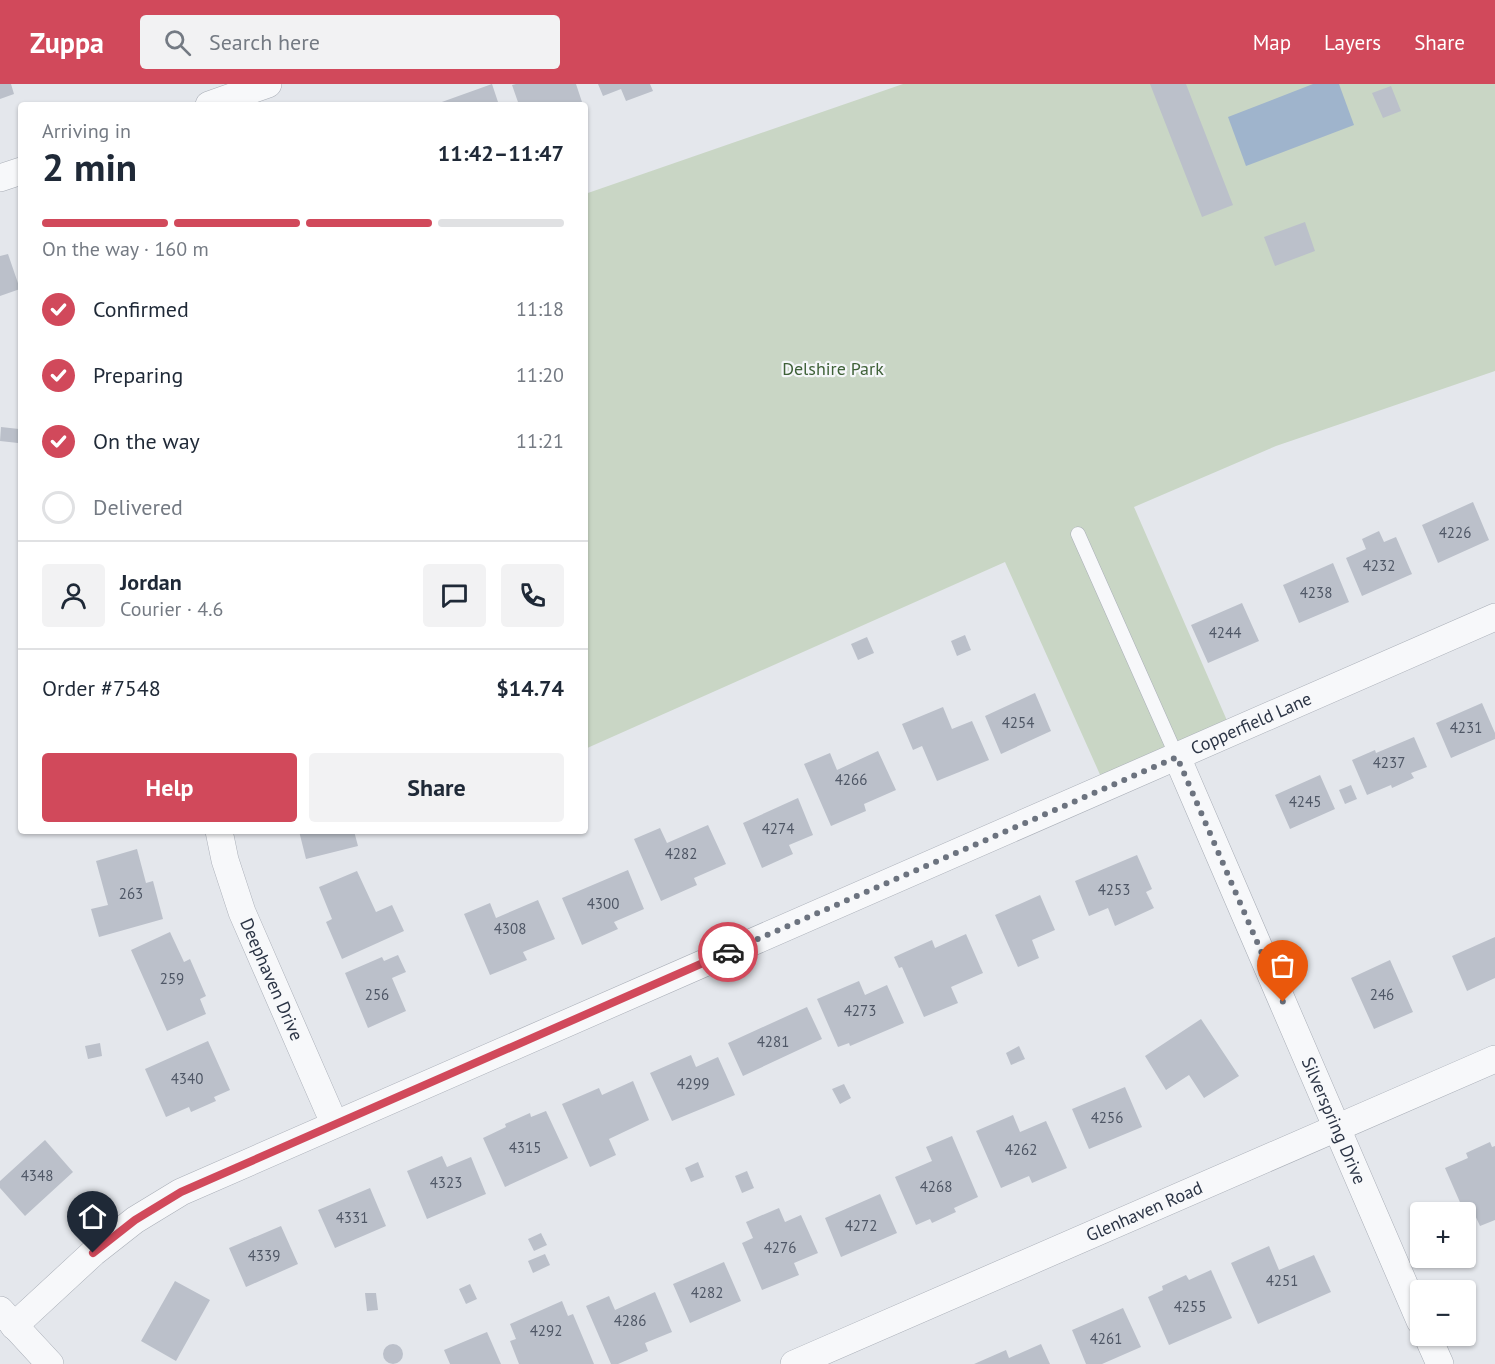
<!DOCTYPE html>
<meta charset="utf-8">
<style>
body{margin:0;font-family:"PT Sans",sans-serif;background:#f2f2f3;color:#1f2937;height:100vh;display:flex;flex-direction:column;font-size:22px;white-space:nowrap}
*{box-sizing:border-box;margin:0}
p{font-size:20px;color:#747a83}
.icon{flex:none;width:33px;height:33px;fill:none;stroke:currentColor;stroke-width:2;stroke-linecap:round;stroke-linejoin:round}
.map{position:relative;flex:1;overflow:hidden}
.panel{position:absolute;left:18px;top:18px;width:570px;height:732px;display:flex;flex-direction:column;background:#fff;border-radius:6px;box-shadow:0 2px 4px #0004}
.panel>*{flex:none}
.fabs{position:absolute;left:1410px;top:1118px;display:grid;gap:12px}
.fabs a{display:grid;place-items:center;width:66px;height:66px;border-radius:6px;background:#fff;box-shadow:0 2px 4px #0004;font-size:30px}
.pin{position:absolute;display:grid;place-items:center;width:51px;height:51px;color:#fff;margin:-62px -26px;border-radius:50% 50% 50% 0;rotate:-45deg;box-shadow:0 0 6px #0007}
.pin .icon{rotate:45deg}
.courier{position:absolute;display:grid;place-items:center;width:60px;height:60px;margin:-30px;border:4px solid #d1495b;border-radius:50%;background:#fff;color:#222;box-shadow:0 2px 8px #0007}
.summary em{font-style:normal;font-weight:600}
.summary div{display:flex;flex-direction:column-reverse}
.summary{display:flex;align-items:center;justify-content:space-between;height:102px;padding:0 24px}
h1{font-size:39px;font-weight:600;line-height:45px}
.bar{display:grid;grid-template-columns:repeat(4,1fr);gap:9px 6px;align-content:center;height:72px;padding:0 24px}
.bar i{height:8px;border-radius:4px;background:#e0e1e3}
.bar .selected{background:#d1495b}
.bar p{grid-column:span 4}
.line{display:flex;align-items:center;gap:15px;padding:0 24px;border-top:2px solid #e0e1e3}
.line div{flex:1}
.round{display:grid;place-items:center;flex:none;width:63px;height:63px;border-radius:6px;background:#f2f2f3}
ol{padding:0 24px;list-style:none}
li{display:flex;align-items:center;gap:18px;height:66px}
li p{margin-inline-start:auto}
li .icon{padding:6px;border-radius:50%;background:#d1495b;color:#fff;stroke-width:4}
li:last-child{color:#747a83}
li i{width:33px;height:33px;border:3px solid #e0e1e3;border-radius:50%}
.primary-button{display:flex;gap:12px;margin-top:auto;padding:12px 24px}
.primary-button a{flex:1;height:69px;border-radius:6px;background:#d1495b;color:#fff;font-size:24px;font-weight:600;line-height:69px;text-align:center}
.primary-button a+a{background:#f2f2f3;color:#1f2937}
header{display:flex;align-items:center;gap:36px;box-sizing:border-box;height:84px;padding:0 30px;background:#d1495b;color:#fff}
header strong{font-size:28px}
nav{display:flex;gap:33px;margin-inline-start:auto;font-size:21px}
.search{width:420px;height:54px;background:#f2f2f3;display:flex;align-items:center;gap:15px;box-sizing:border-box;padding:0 21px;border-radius:6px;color:#747a83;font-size:22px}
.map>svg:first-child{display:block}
.green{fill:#c9d6c5}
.water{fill:#9fb4cc}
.building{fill:#bbc0ca}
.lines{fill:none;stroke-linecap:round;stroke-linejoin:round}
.service-casing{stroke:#a9aeb7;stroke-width:15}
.minor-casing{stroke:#a9aeb7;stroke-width:28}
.service{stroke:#f7f8fa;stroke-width:14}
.minor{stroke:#f7f8fa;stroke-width:27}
.done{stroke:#6c737f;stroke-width:6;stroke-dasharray:0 10.8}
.route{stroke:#d1495b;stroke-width:8}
.labels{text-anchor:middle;stroke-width:4.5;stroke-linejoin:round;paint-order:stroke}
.number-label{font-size:15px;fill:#4f5766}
.park-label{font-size:18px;fill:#3f6138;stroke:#f4f6f9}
.street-label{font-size:18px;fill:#2b3445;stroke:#f4f6f9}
</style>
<header>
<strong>Zuppa</strong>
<div class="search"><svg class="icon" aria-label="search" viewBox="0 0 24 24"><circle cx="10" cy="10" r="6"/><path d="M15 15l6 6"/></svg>Search here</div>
<nav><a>Map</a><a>Layers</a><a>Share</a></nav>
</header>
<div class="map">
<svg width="1495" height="1280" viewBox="0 0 1495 1280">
<rect width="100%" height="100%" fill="#e4e7ec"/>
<path class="green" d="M903,0H1495V287L1276,362L1134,423L1232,648L1106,704L1005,478L585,665V110Z"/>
<path class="water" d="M1313,0H1339L1354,41L1246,82L1228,33Z"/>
<path class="building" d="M0,0H11L14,10L0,15Z
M492,0L499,21H440L439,19Z
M516,0H576L583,21H519L512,1Z
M598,0H650L653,7L626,17L621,5L603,12Z
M1150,0H1186L1233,121L1202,133Z
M1391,2L1401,27L1383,34L1372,9Z
M1305,138L1315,167L1275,182L1264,153Z
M8,170L20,205L0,212V172Z
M1,343L19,345L18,359L0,357Z
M1473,418L1489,456L1438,479L1422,441Z
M1379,447L1384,458L1396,453L1412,490L1362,512L1346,474L1366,465L1362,455Z
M1333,479L1349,518L1299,539L1283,501Z
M1242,519L1259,557L1208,579L1191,541Z
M965,551L971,566L957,572L951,557Z
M867,553L874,569L858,576L851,560Z
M1035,609L1051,647L1001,670L985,632Z
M1482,619L1495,649V655L1451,674L1436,639Z
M943,623L952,645L972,637L989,676L937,697L922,662L913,666L902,640Z
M1414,653L1427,683L1411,689L1414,694L1392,704L1391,701L1367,711L1352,676L1375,666L1376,669Z
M878,667L896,706L864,720L866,727L831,742L804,680L830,669L837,686Z
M1320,691L1335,725L1290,745L1275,711Z
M1351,701L1357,715L1345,720L1339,706Z
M798,714L813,751L789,761L793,770L762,784L743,739Z
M708,741L726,780L694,794L697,801L661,817L634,755L660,744L667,759Z
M299,747H354L358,762L306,775Z
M137,765L146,799L153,797L163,835L99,853L91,825L108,821L96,777Z
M1137,771L1152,805L1146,808L1154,824L1115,842L1108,824L1089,832L1075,797Z
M628,786L644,825L614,838L618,845L582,861L562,814Z
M357,787L376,828L392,821L404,847L342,875L326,838L332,835L319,803Z
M1040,811L1055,846L1032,856L1039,874L1018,883L995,831Z
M538,816L555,855L523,868L527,876L490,891L464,830L490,819L496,834Z
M170,848L184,878L190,875L206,912L200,915L206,930L167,947L131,866Z
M966,850L983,889L951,903L958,919L924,933L902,883L899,884L894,873L932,856L935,864Z
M1495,853V894L1467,907L1452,872Z
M398,871L406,888L392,894L406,927L368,944L345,889L382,873L384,877Z
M1390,876L1413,928L1374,945L1351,894Z
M859,897L865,911L887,901L904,939L850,962L849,959L838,963L817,915Z
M807,923L822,955L743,992L728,959Z
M1201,935L1239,992L1204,1014L1189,991L1166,1006L1145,972Z
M208,957L230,1006L214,1013L216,1017L191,1028L189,1023L166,1033L145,985Z
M100,959L102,972L88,975L85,962Z
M1019,962L1025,975L1011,981L1006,969Z
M691,971L696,983L718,973L735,1011L672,1037L650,989Z
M633,997L649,1036L609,1055L616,1071L590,1083L562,1020L599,1004L602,1011Z
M844,1000L851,1014L840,1020L832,1005Z
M1125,1003L1142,1043L1089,1065L1072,1025Z
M546,1027L568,1074L505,1103L483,1054L506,1043L505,1040L530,1029L531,1033Z
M1013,1031L1020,1048L1046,1037L1067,1084L1032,1099L1029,1092L1001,1104L976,1047Z
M952,1052L978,1113L954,1124L956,1128L932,1139L930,1135L916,1141L895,1093L932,1077L926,1063Z
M45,1056L73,1088L25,1132L0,1104V1097Z
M1490,1058L1492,1063L1495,1062V1136L1480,1142L1474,1129L1466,1132L1445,1084L1468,1074L1466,1069Z
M442,1072L447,1083L471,1073L486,1110L427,1135L407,1087Z
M698,1078L704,1093L691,1098L685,1084Z
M747,1087L754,1104L742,1109L735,1092Z
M370,1104L386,1142L335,1164L318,1126Z
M880,1110L897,1149L841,1173L825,1134Z
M779,1124L785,1138L801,1131L818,1169L794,1179L799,1191L762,1206L742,1159L753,1154L746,1138Z
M281,1142L298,1180L246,1203L229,1164Z
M541,1149L547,1161L534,1167L528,1155Z
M1269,1162L1279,1186L1314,1171L1331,1208L1258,1240L1231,1179Z
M545,1170L550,1181L533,1189L528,1177Z
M724,1178L741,1217L690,1239L673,1200Z
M1211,1186L1232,1234L1169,1261L1148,1213L1163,1206L1162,1202L1186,1191L1189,1196Z
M175,1197L210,1216L176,1277L141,1257Z
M470,1200L477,1215L466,1220L459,1205Z
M655,1208L672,1248L645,1259L648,1267L618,1280H611L586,1222L609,1212L615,1226Z
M365,1209H376L378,1226L367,1227Z
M562,1217L568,1232L573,1230L594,1280H519L510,1257L516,1255L510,1240Z
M1123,1224L1141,1263L1102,1280H1086L1072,1246Z
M487,1248L501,1280H450L444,1266Z
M383 1270a10 10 0 1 1 20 0a10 10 0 1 1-20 0Z
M1041,1260L1050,1280H974L1006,1266L1009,1274Z"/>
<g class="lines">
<defs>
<path id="service" d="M1078,450L1177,673"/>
<g id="minor">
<path d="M209,21L268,0"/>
<path d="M0,94L21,87"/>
<path id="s1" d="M1177,673L1420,1237"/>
<path id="s2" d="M219,747L225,776L242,828L334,1039"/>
<path d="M0,1226L50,1280"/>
<path id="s3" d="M14,1242L93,1169L135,1136L181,1108L1495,533"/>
<path d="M1427,1251L1440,1280"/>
<path id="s4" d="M794,1280L1495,975"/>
</g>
</defs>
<use href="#service" class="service-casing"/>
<use href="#minor" class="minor-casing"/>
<use href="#service" class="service"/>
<use href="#minor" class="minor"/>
</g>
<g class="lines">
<path class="done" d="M728,868L1177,673L1283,918"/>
<path class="route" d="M93,1169L135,1136L181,1108L728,868"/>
</g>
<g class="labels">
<g class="number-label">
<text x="1455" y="454">4226</text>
<text x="1379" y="487">4232</text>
<text x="1316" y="514">4238</text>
<text x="1225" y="554">4244</text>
<text x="1018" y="644">4254</text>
<text x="1466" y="649">4231</text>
<text x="1389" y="684">4237</text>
<text x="851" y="701">4266</text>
<text x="1305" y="723">4245</text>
<text x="778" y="750">4274</text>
<text x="681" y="775">4282</text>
<text x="1114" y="811">4253</text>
<text x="131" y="815">263</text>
<text x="603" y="825">4300</text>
<text x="510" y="850">4308</text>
<text x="172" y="900">259</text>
<text x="377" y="916">256</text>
<text x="1382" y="916">246</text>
<text x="860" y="932">4273</text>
<text x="773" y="963">4281</text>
<text x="187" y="1000">4340</text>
<text x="693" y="1005">4299</text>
<text x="1107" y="1039">4256</text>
<text x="525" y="1069">4315</text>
<text x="1021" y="1071">4262</text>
<text x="37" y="1097">4348</text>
<text x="446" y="1104">4323</text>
<text x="936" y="1108">4268</text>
<text x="352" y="1139">4331</text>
<text x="861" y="1147">4272</text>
<text x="780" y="1169">4276</text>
<text x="264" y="1177">4339</text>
<text x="1282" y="1202">4251</text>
<text x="707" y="1214">4282</text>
<text x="1190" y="1228">4255</text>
<text x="630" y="1242">4286</text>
<text x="546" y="1252">4292</text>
<text x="1106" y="1260">4261</text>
</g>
<g class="park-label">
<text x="833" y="291">Delshire Park</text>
</g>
<g class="street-label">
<text dy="6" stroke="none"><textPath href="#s3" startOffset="1383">Copperfield Lane</textPath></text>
<text dy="6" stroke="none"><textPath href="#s2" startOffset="158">Deephaven Drive</textPath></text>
<text dy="6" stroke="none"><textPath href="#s1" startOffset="396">Silverspring Drive</textPath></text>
<text dy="6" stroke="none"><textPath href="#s4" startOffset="382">Glenhaven Road</textPath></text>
</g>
</g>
</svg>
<div class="fabs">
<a>+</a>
<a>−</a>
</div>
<div class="pin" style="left:1283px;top:918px;background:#ea580c"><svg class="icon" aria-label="bag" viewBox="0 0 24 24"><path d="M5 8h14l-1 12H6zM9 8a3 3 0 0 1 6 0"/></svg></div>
<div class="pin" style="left:93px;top:1169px;background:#1f2937"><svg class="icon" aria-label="home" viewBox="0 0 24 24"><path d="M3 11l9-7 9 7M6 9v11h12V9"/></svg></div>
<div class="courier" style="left:728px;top:868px"><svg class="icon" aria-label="car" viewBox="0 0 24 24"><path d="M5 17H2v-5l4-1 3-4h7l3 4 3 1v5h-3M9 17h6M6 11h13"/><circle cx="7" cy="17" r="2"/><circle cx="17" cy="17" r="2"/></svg></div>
<section class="panel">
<div class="summary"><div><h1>2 min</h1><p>Arriving in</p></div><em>11:42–11:47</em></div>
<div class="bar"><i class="selected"></i><i class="selected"></i><i class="selected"></i><i></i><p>On the way · 160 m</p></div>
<ol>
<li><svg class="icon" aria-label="check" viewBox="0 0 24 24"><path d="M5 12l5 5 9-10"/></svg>Confirmed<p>11:18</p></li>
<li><svg class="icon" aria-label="check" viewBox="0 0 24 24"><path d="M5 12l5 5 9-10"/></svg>Preparing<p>11:20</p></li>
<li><svg class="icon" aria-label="check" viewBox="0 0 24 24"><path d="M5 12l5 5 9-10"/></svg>On the way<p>11:21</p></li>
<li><i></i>Delivered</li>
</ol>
<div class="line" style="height:108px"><a class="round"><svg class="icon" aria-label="person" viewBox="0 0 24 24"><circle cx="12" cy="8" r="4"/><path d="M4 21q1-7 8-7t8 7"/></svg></a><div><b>Jordan</b><p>Courier · 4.6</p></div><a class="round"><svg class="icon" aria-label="chat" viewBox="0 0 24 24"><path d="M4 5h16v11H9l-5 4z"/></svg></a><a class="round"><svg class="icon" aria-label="phone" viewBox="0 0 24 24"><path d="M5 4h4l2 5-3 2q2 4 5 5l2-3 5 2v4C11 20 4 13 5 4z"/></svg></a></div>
<div class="line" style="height:78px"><div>Order #7548</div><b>$14.74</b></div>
<div class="primary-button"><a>Help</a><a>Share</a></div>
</section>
</div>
